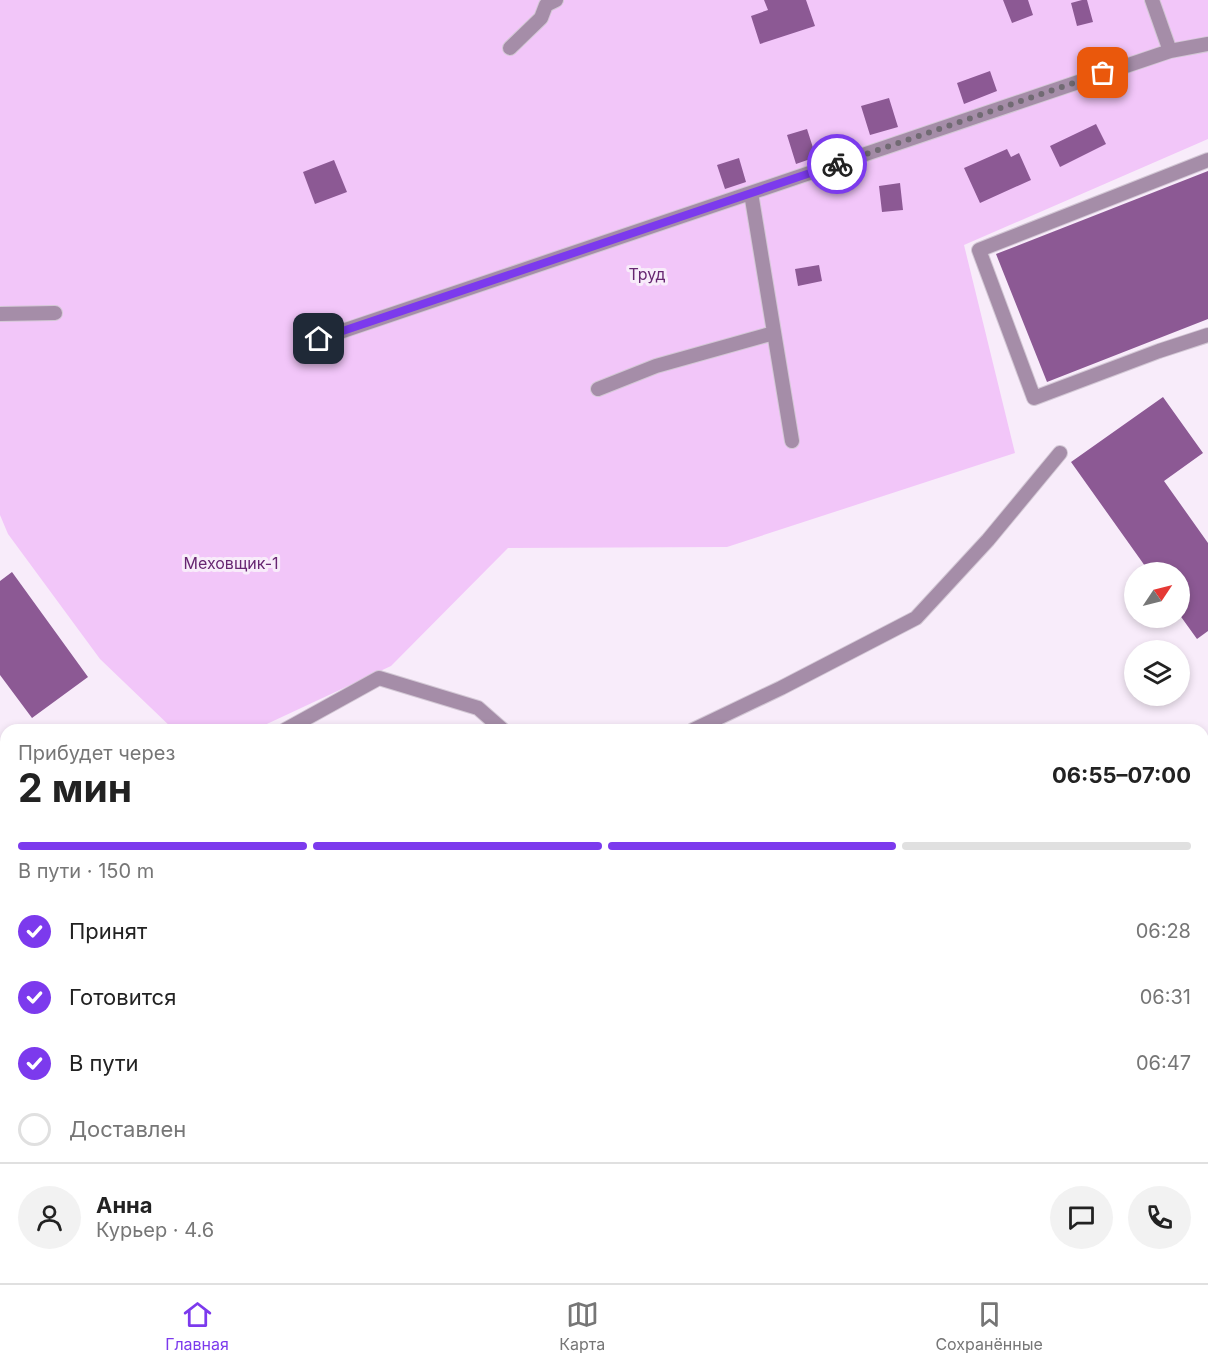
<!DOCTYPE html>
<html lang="ru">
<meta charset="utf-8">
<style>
body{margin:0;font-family:Inter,sans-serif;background:#f2f2f2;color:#222;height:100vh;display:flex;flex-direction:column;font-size:22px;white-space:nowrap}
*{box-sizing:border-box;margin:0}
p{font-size:20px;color:#767676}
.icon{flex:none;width:33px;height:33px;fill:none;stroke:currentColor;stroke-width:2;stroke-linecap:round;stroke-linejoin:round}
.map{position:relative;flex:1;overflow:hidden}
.panel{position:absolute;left:0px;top:724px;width:1209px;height:560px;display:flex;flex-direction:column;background:#fff;border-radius:18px 18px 0 0;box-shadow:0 3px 9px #0003}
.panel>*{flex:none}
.needle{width:39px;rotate:55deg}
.controls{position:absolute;left:1124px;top:562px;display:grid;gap:12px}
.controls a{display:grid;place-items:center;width:66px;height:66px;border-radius:50%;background:#fff;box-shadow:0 3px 9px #0003;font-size:30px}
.pin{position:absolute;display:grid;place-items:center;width:51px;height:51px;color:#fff;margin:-26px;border-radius:12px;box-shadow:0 3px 9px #0006}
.courier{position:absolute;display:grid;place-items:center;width:60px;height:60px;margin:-30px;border:4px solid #7c3aed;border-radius:50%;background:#fff;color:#222;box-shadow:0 2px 8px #0007}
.headline em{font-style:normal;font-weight:700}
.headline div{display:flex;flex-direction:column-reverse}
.headline{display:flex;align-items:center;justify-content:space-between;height:102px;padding:0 18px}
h1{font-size:39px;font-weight:700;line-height:45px}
.bar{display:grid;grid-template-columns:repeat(4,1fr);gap:9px 6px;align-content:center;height:72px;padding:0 18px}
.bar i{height:8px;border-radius:4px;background:#e0e0e0}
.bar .selected{background:#7c3aed}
.bar p{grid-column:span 4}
.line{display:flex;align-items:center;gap:15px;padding:0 18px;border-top:2px solid #e0e0e0}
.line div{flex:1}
.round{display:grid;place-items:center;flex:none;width:63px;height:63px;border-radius:32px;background:#f2f2f2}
ol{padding:0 18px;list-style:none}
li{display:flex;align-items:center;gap:18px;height:66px}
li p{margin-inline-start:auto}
li .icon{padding:6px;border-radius:50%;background:#7c3aed;color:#fff;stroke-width:4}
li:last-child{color:#767676}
li i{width:33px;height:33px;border:3px solid #e0e0e0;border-radius:50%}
.tab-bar{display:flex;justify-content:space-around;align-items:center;height:84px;border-top:2px solid #e0e0e0;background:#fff;font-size:16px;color:#767676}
.tab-bar a{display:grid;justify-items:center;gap:3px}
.tab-bar .selected{color:#7c3aed}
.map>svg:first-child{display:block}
.green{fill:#f2c6f9}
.building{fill:#8c5994}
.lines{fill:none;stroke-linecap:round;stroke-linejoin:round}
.lane-casing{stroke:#d3c8d5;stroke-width:16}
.lane{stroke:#a58da8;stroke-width:14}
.done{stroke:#716a73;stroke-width:6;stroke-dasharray:0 10.8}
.route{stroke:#7c3aed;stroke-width:8}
.labels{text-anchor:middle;stroke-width:6;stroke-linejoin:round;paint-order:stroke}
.park-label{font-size:16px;fill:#672671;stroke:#f8ecfa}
</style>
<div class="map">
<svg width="1208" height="1283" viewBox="0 0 1208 1283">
<rect width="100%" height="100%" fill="#f8ecfa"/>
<path class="green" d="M0,0H1208V139L964,245L1015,453L727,547L508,548L391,666L254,730H174L100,659L8,534L0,515Z
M538,1278H615V1282L538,1283Z"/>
<path class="building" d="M764,0H806L815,26L760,44L751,16L768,10Z
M1003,0H1028L1033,15L1012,23Z
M1082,0H1087L1093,22L1077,26L1071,3Z
M990,71L997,91L964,104L957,83Z
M889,98L898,127L870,135L861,106Z
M1096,124L1106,144L1060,167L1050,146Z
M807,129L816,157L796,164L787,135Z
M1007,149L1011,157L1019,153L1031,180L980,203L964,168Z
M739,158L746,182L725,189L717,165Z
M334,160L347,192L315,204L303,172Z
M1208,171V319L1047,382L996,254Z
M900,183L903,210L882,212L879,186Z
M819,265L822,281L798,286L795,269Z
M1163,397L1203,453L1164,481L1208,543V631L1197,639L1179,614V573H1150L1071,462Z
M12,572L88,677L32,718L0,675V581Z
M6,818V889L0,891V819Z
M6,954V993L0,995V956Z
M0,1099H6V1278H12V1281H0Z
M58,1278H99V1283H58Z
M165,1278H364V1283L165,1281Z
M389,1278H498V1283H389Z
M991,1278H1083V1283H991Z"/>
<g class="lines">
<defs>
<path id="lane" d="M1152,0L1170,51
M510,48L541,18L546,5L556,0
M1208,160L979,250L1034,398L1159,351L1208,335
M751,193L792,441
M0,314L55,313
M319,339L1170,51L1208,44
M598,389L656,366L774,333
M285,730L379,678L478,708L503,730
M693,730L781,688L916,618L988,540L1060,453
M0,798L6,797
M651,1278V1283"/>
</defs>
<use href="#lane" class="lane-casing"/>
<use href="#lane" class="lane"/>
</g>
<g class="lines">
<path class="done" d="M837,164L1103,73"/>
<path class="route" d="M319,339L837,164"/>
</g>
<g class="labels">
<g class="park-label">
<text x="647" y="280">Труд</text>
<text x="231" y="569">Меховщик-1</text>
</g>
</g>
</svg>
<div class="controls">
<a><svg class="needle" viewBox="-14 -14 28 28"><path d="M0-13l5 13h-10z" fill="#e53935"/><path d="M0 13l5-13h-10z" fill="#767676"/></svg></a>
<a><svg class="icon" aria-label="layers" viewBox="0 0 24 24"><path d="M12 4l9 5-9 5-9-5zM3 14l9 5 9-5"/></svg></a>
</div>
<div class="pin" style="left:1103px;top:73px;background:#ea580c"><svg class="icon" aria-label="bag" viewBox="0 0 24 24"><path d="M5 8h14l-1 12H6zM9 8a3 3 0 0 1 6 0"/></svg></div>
<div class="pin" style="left:319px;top:339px;background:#1f2937"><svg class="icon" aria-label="home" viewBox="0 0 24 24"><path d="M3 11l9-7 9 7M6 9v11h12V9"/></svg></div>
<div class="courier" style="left:837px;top:164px"><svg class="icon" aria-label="bike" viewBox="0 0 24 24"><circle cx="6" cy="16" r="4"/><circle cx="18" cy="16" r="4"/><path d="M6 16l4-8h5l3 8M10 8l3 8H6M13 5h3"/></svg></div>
<section class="panel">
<div class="headline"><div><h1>2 мин</h1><p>Прибудет через</p></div><em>06:55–07:00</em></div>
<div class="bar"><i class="selected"></i><i class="selected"></i><i class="selected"></i><i></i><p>В пути · 150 m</p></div>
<ol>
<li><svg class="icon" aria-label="check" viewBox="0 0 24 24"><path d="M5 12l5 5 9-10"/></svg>Принят<p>06:28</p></li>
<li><svg class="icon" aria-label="check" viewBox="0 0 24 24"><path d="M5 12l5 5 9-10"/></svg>Готовится<p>06:31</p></li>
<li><svg class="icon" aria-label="check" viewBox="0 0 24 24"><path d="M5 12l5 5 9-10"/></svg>В пути<p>06:47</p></li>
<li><i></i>Доставлен</li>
</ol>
<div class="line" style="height:108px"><a class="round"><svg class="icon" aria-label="person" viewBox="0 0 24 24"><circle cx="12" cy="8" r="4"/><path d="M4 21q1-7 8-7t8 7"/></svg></a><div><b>Анна</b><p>Курьер · 4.6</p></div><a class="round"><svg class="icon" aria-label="chat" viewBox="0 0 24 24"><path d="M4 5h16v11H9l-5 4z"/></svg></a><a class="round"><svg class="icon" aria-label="phone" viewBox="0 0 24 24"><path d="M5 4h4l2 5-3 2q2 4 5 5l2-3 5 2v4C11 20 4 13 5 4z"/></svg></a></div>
</section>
</div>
<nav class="tab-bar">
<a class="selected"><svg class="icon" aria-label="home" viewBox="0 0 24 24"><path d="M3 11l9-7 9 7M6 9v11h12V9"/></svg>Главная</a>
<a><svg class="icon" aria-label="map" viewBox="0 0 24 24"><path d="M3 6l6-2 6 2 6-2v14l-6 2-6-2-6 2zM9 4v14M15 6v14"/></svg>Карта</a>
<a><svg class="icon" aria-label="saved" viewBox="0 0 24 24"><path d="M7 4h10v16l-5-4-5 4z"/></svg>Сохранённые</a>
</nav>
